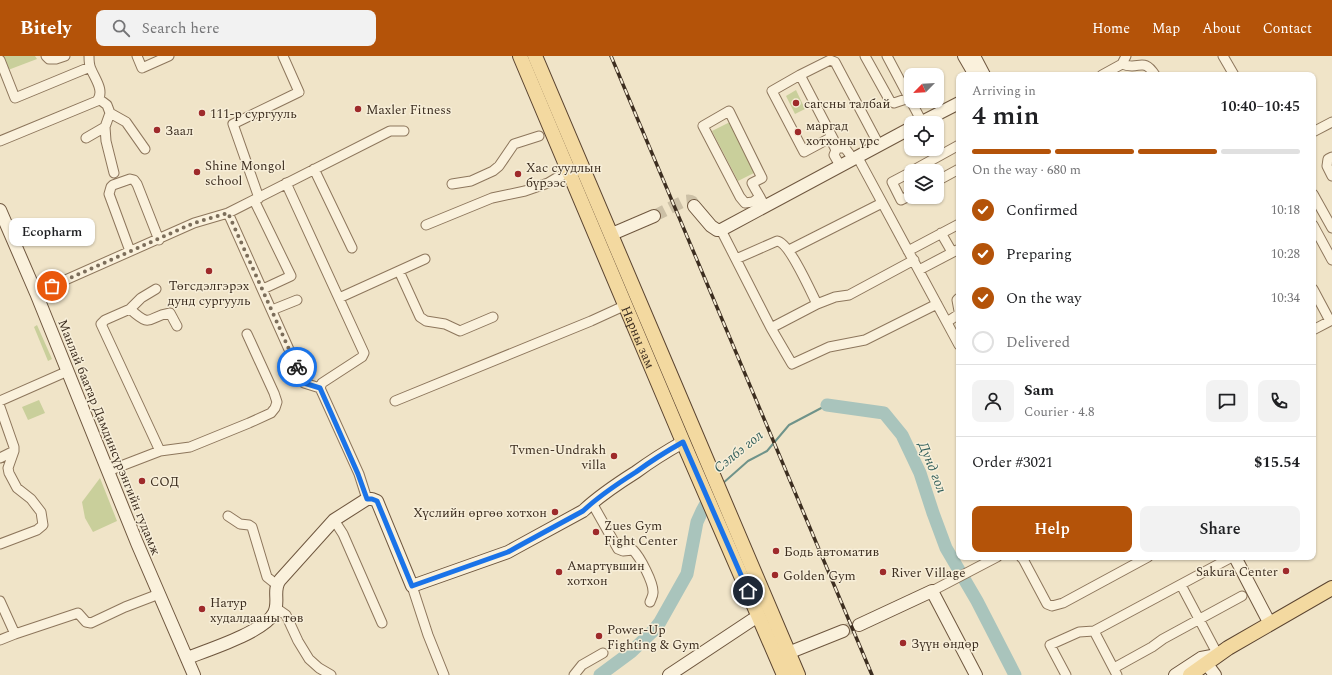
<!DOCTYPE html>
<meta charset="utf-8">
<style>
body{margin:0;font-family:Spectral,serif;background:#f2f2f2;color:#202124;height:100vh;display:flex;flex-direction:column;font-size:15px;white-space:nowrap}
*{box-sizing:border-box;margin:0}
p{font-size:13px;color:#757577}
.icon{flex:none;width:22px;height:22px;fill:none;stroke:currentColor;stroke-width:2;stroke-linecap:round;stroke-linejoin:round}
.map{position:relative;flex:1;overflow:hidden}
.drawer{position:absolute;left:956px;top:16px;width:360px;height:488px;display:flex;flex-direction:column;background:#fff;border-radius:8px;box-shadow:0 1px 3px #0004}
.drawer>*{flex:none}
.needle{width:26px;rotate:246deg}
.fabs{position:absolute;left:904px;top:12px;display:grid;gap:8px}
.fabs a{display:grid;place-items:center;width:40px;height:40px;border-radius:8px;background:#fff;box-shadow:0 1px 3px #0004;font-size:20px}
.pin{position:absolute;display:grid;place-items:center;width:34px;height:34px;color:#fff;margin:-17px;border:2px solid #fff;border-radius:50%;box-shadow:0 1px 4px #0007}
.courier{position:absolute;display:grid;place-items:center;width:40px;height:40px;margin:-20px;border:3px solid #1a73e8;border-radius:50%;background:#fff;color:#222;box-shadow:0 1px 5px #0007}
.bubble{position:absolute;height:28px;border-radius:8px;background:#fff;box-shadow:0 1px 3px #0004;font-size:13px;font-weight:600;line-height:28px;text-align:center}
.summary em{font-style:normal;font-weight:600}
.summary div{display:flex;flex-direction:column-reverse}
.summary{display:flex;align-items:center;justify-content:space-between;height:68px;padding:0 16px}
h1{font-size:26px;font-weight:600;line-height:30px}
.bar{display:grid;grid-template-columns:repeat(4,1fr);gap:6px 4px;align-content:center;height:48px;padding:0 16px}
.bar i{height:5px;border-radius:3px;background:#e0e0e0}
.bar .current{background:#b45309}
.bar p{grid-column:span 4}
.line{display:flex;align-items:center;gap:10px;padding:0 16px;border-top:1px solid #e0e0e0}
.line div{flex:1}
.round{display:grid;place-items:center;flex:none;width:42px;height:42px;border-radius:8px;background:#f2f2f2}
ol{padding:0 16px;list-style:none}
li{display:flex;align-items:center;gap:12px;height:44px}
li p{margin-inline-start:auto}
li .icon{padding:4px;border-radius:50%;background:#b45309;color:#fff;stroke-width:4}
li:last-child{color:#757577}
li i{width:22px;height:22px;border:2px solid #e0e0e0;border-radius:50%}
.action{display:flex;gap:8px;margin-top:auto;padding:8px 16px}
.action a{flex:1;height:46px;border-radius:8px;background:#b45309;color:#fff;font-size:16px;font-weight:600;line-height:46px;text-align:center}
.action a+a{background:#f2f2f2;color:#202124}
header{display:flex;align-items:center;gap:24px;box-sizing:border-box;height:56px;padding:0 20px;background:#b45309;color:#fff}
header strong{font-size:19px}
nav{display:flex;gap:22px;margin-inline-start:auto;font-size:14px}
.search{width:280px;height:36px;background:#f2f2f2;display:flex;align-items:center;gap:10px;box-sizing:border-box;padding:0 14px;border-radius:8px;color:#757577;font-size:15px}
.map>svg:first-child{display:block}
.green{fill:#c9cf9b}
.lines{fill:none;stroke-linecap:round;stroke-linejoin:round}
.stream{stroke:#6f938a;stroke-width:2}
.river{stroke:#a9c4bc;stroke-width:13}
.secondary-tunnel{stroke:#ccc0a6;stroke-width:12;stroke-dasharray:12 6;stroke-linecap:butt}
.street-casing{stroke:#8d765c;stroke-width:11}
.secondary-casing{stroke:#6f573f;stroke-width:14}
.primary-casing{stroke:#5b4430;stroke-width:16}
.street{stroke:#faf1dc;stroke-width:9}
.secondary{stroke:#faf1dc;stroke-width:12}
.primary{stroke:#f3d9a0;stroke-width:14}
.rail-casing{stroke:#3d2e20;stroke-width:3.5}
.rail{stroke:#f7eed8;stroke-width:2;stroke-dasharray:6;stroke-linecap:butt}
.done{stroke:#7c6e5b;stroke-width:4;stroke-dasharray:0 7.2}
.route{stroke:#1a73e8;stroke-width:5}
.poi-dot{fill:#9e2a2b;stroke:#f7eed8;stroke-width:1.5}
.labels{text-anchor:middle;stroke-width:3;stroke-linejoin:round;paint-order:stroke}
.poi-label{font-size:13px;fill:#3d2e20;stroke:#f7eed8;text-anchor:start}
.street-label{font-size:13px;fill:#3d2e20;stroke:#f7eed8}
.water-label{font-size:14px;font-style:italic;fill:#2f5d5a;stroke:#f7eed8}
</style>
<header>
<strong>Bitely</strong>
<div class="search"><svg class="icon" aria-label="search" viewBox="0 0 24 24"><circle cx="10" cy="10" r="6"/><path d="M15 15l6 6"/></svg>Search here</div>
<nav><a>Home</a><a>Map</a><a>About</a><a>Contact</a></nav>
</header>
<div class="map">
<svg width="1332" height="619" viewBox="0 0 1332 619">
<rect width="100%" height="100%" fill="#f0e4c8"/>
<path class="green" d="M2,0H35L37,3L8,14Z
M796,34L805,53L795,58L786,40Z
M730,66L756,116L738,125L712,75Z
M37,269L52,303L48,305L34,271Z
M39,344L45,357L28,364L22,351Z
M100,422L117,465L93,476L85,462L82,446Z"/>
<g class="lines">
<path class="stream" d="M722,428L748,405L767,395L789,369L827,349"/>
<path class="river" d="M827,349L884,357L902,379L920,417L933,457L946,492L977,545L1015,619
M600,619L631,596L653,575L660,566L687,518L697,466L702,455L712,437"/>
<path class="secondary-tunnel" d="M654,160L684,145C690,144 693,144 694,150
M843,575L859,569"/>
<defs>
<path id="street" d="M46,0L49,3H56L65,0
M137,0L142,12L169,0
M865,0L890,45L894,47L909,42
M887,0L922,66
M1223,0L1234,19
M0,4L15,42L90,11
M1122,8C1139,15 1143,0 1155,19
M800,19L830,4L835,6L879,89
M1102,19L1122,8L1126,0
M99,43L107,49L110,57L105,71L106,85L114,117
M110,57L126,66L145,93
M1313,76L1332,66
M86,82L105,71
M0,85L97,45C105,35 95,23 91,13C89,9 89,4 89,0
M857,100L959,289
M1332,101L1328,103L1327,110L1332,120
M841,109L838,106L834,99L836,94L830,82L804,96L772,35L800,19L838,92H845L851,100V103
M314,113L352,192
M912,115L959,89
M911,116L892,126L901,144L911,139
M937,125L959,113
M286,127L364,297L362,301L322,327L320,332L359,418L367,443
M452,128L471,125L493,115L499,110L514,88L539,80
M1313,138L1332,172
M760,141L753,146L745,147L740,141L703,70L729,55L762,122L752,127C756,135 761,142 765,151
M259,142L233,68L299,36L283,0
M254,144L291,220L263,233
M228,157L304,327L320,332
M426,169L492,142L525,135L548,127L558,121L563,119L568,114
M1313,169L1332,204
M721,174L771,272L817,248L835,241L849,239L914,204
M941,177L952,196
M789,194L882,147
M130,195L109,138L111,131L113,129L130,123L134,124L137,128L159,184
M908,195L959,168
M736,203L777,185C789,186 811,236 817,248
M919,214L959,193
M399,215L420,261L426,265L445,268L460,275L493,261
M156,233L141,242L130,253L105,264L101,268L160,395
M1313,233L1330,265
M36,237L194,167L228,157L390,75H404
M339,242L425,203
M959,242L957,244L959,255
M130,253C153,274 147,260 170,257L177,270
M272,254L297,244
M947,266L959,258
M771,272L792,308L829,291L865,284L937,248
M1313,274L1332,264
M0,345L68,315
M395,345L591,265L626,249
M0,351L14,391V395L8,412L9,417L17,432L31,443L41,456L43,469L37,474L0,488
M0,402L14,395
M108,415L160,395L190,391L249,367L271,357L275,352L277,346L274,337L247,278
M592,447L618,493L623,495L633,494C640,501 654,527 653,537C653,540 651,543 650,546
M228,460L240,468L249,469L252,471L267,521L277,529
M334,464L343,478L382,567
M1021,501L1023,503L1047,548L1052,550L1063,547L1148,501
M1181,529L1218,599
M412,530L428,579L444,619
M932,535L997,501
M0,545L15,578
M276,552L286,559L298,585L309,603L319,612L331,619
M1094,575L1117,619
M0,584L15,578L78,557L86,566L91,567L125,551L159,538
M1114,612L1152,591L1163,583L1242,540
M574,619L582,609L603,597
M1066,619L1050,589L1079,576L1094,575L1232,501"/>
<path id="secondary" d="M964,0L975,19
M974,0L984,19
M920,67L959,47
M694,150L711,170L717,174H721L911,72
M0,154L36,237L137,487L194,619
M612,178L654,160
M1235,501L1270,568
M859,569L932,535L976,619
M788,597L843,575
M187,602C208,594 264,576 274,557C280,546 272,534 280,524L334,464L367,443H372L377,445L412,530L508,496L517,491L583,455C599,440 617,428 636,416C651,405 667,395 683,386
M1206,607L1215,619
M669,619L752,564L759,561
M1175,619L1201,602L1217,599"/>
<g id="primary">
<path id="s1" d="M520,0L683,386L784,619"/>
<path d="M535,0C624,206 709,413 798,619"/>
<path d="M1190,619L1228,592L1332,532"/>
</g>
</defs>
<use href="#street" class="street-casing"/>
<use href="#secondary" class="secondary-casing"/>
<use href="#primary" class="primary-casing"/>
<use href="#street" class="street"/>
<use href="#secondary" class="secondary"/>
<use href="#primary" class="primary"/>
<defs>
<path id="rail" d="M611,0L872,619"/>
</defs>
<use href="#rail" class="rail-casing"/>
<use href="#rail" class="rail"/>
</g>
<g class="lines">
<path class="done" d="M52,230L194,167L228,157L297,311"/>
<path class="route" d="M297,311L304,327L320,332L358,418L367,443H372L377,445L412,530L508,496L517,491L583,455C599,440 617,428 636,416C651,405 667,395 683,386L748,535"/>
</g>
<g class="poi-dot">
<circle cx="796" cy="47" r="4"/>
<circle cx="358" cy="53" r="4"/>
<circle cx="202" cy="57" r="4"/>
<circle cx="157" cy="74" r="4"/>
<circle cx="798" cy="76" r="4"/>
<circle cx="197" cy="116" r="4"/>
<circle cx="518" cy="118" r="4"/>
<circle cx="209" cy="215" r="4"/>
<circle cx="614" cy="400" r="4"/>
<circle cx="142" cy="425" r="4"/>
<circle cx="555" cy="456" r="4"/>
<circle cx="596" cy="476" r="4"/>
<circle cx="776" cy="495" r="4"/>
<circle cx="1286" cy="515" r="4"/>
<circle cx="559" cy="516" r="4"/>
<circle cx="883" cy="516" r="4"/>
<circle cx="775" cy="519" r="4"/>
<circle cx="202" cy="553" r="4"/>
<circle cx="599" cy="580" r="4"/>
<circle cx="903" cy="587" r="4"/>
</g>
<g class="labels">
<g class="poi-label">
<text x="804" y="52">сагсны талбай</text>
<text x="366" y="58">Maxler Fitness</text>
<text x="210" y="62">111-р сургууль</text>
<text x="806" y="74">маргад<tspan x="806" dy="15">хотхоны үрс</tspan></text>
<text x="165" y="79">Заал</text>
<text x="205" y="114">Shine Mongol<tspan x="205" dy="15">school</tspan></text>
<text x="526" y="116">Хас суудлын<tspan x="526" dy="15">бүрээс</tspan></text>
<text x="209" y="234" text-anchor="middle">Төгсдэлгэрэх<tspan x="209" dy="15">дунд сургууль</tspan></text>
<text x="606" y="398" text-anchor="end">Tvmen-Undrakh<tspan x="606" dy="15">villa</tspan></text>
<text x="150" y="430">СОД</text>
<text x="547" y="461" text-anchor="end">Хүслийн өргөө хотхон</text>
<text x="604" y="474">Zues Gym<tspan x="604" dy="15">Fight Center</tspan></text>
<text x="784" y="500">Бодь автоматив</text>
<text x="567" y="514">Амартүвшин<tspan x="567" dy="15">хотхон</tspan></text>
<text x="1278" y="520" text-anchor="end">Sakura Center</text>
<text x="891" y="521">River Village</text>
<text x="783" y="524">Golden Gym</text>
<text x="210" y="551">Натур<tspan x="210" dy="15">худалдааны төв</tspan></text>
<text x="607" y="578">Power-Up<tspan x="607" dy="15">Fighting &amp; Gym</tspan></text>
<text x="911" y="592">Зүүн өндөр</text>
</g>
<g class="street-label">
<text dy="5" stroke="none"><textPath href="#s1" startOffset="305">Нарны зам</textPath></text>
<text transform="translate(110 381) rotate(68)" y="5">Манлай баатар Дамдинсүрэнгийн гудамж</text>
</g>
<g class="water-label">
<text transform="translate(738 395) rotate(-39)" y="5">Сэлбэ гол</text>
<text transform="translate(933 411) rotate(68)" y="5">Дунд гол</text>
</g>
</g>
</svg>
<div class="fabs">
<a><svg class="needle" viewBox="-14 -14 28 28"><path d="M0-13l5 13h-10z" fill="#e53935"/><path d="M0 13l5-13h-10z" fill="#757577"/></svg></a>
<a><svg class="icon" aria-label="locate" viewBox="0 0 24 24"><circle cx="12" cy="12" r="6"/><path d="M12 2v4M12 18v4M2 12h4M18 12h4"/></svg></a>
<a><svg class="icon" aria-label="layers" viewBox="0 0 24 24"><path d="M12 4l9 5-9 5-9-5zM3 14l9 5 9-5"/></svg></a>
</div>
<div class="pin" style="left:52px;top:230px;background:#ea580c"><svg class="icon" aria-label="bag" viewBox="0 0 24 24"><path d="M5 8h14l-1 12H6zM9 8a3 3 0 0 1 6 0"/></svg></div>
<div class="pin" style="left:748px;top:535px;background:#1f2937"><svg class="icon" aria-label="home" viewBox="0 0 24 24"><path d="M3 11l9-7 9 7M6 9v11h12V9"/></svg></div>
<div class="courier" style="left:297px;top:311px"><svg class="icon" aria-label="bike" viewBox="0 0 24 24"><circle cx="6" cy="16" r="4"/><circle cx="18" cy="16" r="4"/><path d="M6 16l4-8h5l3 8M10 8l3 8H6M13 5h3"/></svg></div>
<div class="bubble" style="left:9px;top:162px;width:86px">Ecopharm</div>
<section class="drawer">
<div class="summary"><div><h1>4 min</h1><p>Arriving in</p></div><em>10:40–10:45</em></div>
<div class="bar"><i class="current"></i><i class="current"></i><i class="current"></i><i></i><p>On the way · 680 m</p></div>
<ol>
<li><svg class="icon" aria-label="check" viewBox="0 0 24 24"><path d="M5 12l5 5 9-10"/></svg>Confirmed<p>10:18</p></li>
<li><svg class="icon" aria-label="check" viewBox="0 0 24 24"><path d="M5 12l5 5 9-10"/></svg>Preparing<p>10:28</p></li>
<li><svg class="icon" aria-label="check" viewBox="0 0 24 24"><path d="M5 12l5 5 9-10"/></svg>On the way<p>10:34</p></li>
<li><i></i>Delivered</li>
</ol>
<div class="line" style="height:72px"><a class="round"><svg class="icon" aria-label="person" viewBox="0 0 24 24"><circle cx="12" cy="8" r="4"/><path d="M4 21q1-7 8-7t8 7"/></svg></a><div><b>Sam</b><p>Courier · 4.8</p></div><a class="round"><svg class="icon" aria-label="chat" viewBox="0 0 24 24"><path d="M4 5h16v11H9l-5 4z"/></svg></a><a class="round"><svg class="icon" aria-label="phone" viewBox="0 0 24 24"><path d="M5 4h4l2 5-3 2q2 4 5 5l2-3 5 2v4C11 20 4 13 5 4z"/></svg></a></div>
<div class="line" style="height:52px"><div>Order #3021</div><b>$15.54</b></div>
<div class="action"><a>Help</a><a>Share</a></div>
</section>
</div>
